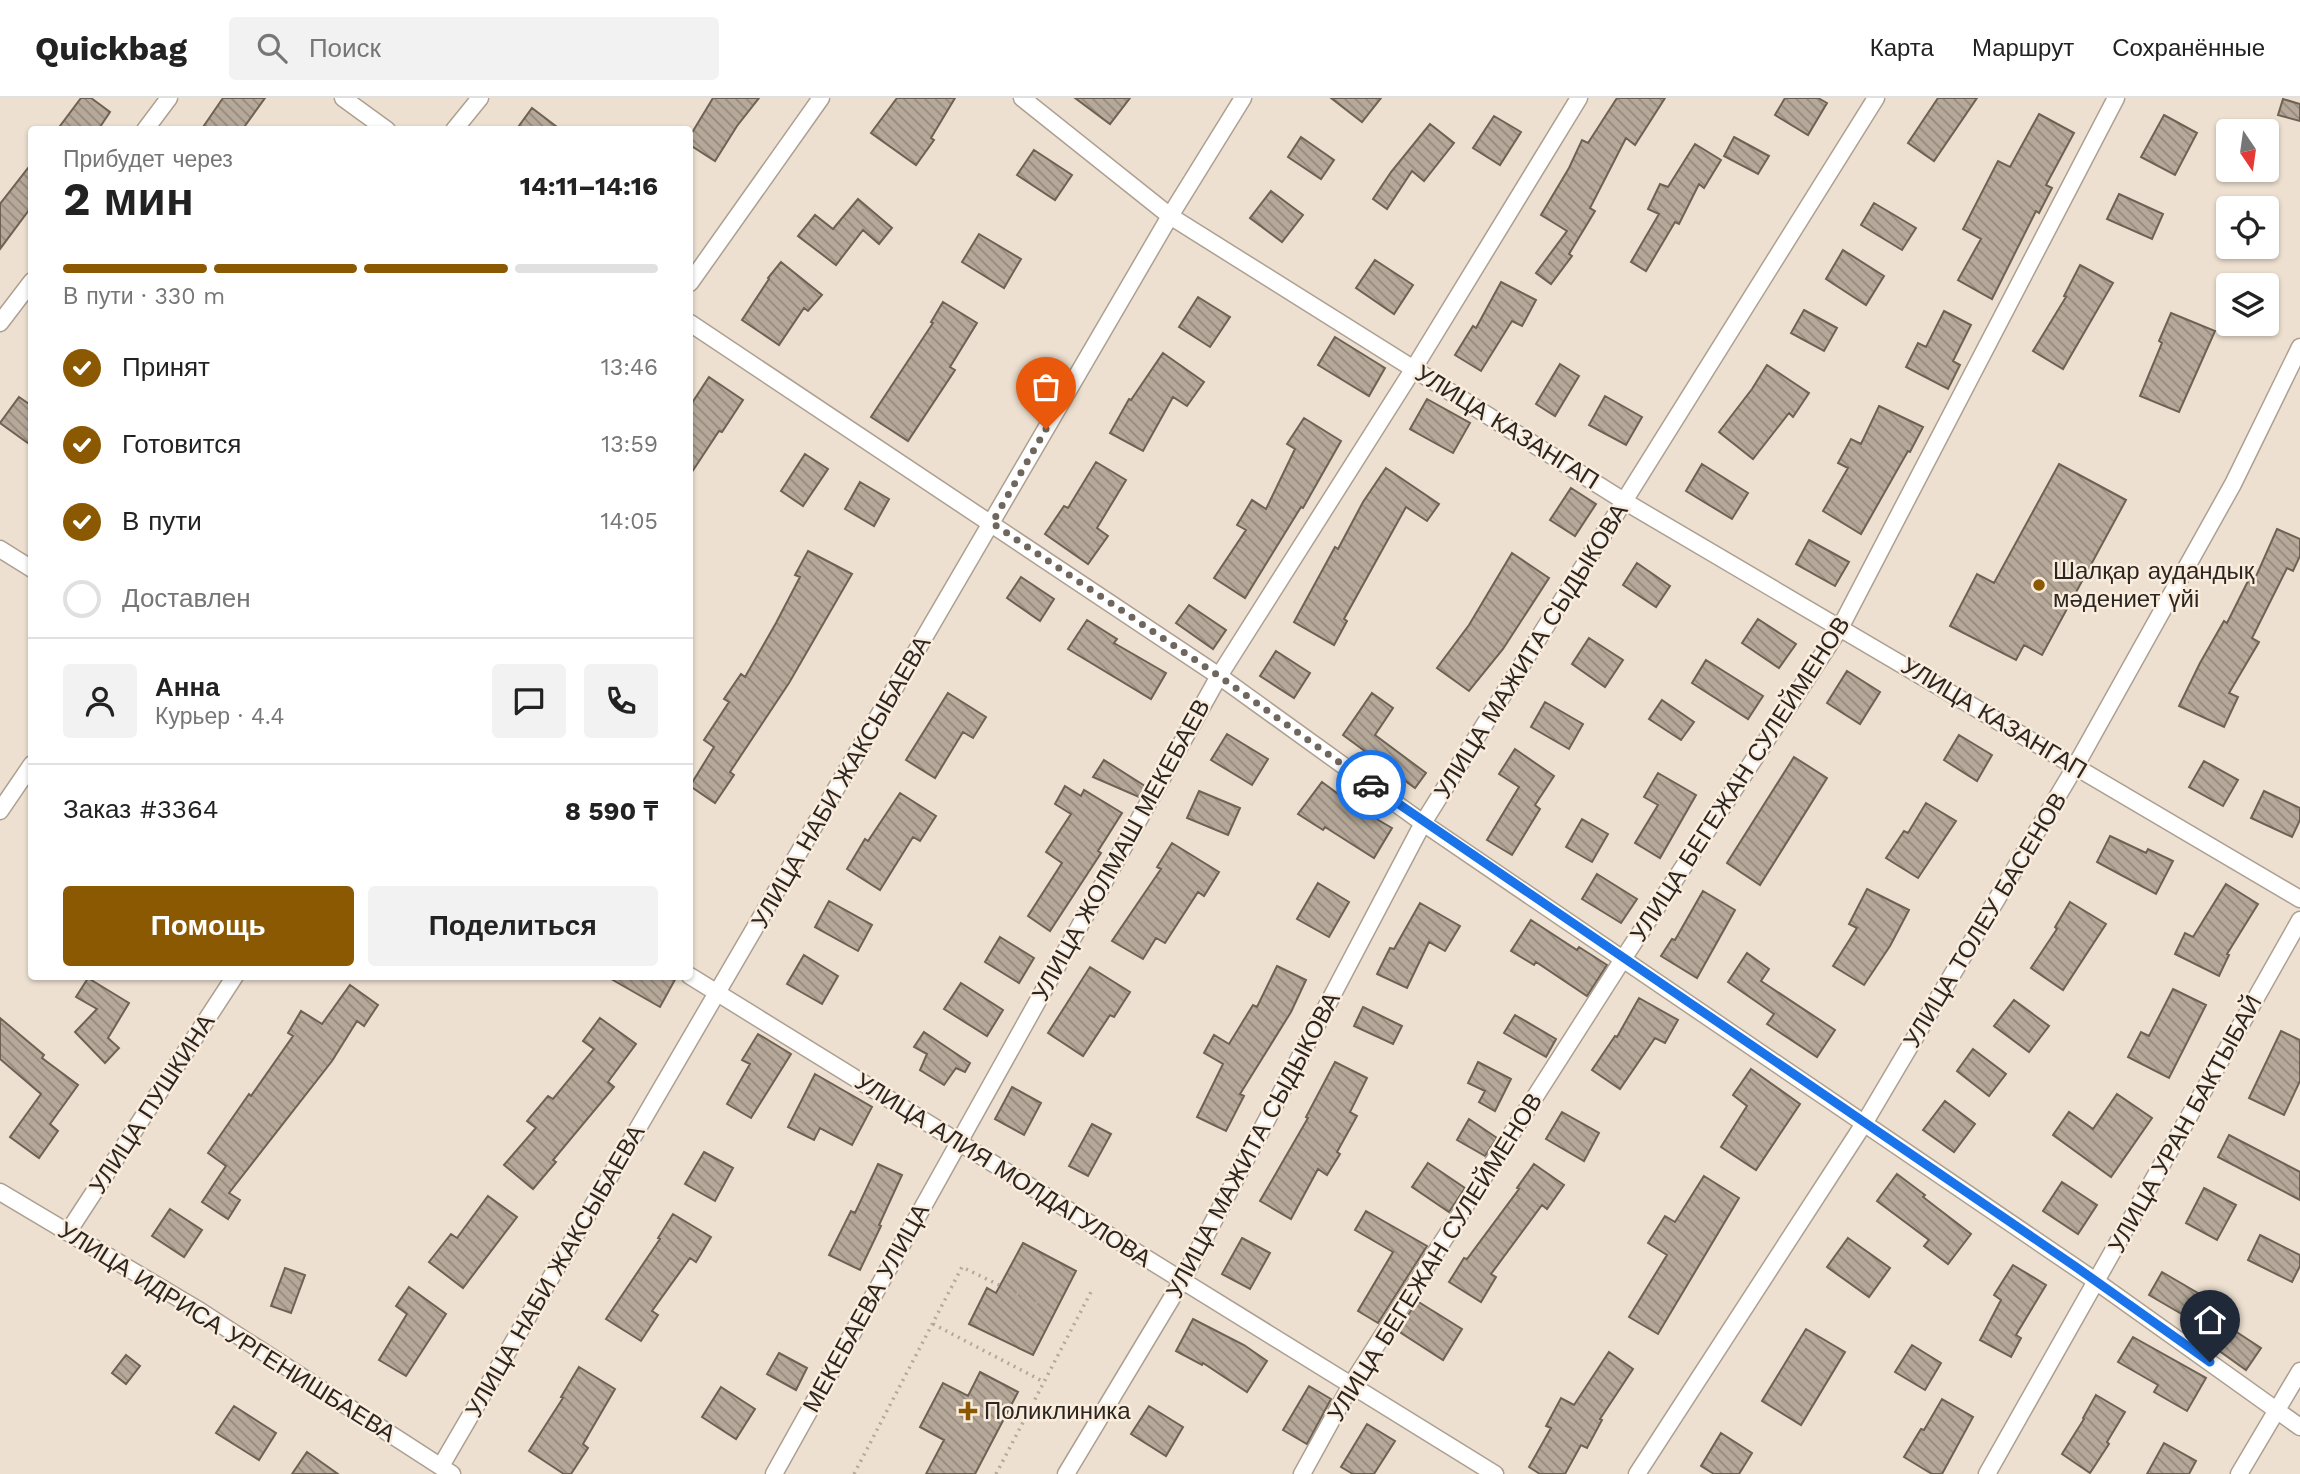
<!DOCTYPE html>
<html lang="ru">
<meta charset="utf-8">
<style>
body{margin:0;font-family:"Work Sans",sans-serif;background:#f2f2f2;color:#222;height:100vh;display:flex;flex-direction:column;font-size:26px;white-space:nowrap}
*{box-sizing:border-box;margin:0}
p{font-size:23px;color:#767676}
.icon{flex:none;width:38px;height:38px;fill:none;stroke:currentColor;stroke-width:2;stroke-linecap:round;stroke-linejoin:round}
.map{position:relative;flex:1;overflow:hidden}
.drawer{position:absolute;left:28px;top:28px;width:665px;height:854px;display:flex;flex-direction:column;background:#fff;border-radius:7px;box-shadow:0 2px 5px #0004}
.drawer>*{flex:none}
.needle{width:46px;rotate:167deg}
.tools{position:absolute;left:2216px;top:21px;display:grid;gap:14px}
.tools a{display:grid;place-items:center;width:63px;height:63px;border-radius:7px;background:#fff;box-shadow:0 2px 5px #0004;font-size:35px}
.pin{position:absolute;display:grid;place-items:center;width:60px;height:60px;color:#fff;margin:-72px -30px;border-radius:50% 50% 50% 0;rotate:-45deg;box-shadow:0 0 7px #0007}
.pin .icon{rotate:45deg}
.courier{position:absolute;display:grid;place-items:center;width:70px;height:70px;margin:-35px;border:5px solid #1a73e8;border-radius:50%;background:#fff;color:#222;box-shadow:0 2px 9px #0007}
.headline em{font-style:normal;font-weight:700}
.headline div{display:flex;flex-direction:column-reverse}
.headline{display:flex;align-items:center;justify-content:space-between;height:119px;padding:0 35px}
h1{font-size:46px;font-weight:700;line-height:52px}
.bar{display:grid;grid-template-columns:repeat(4,1fr);gap:10px 7px;align-content:center;height:84px;padding:0 35px}
.bar i{height:9px;border-radius:5px;background:#e0e0e0}
.bar .selected{background:#8b5902}
.bar p{grid-column:span 4}
.line{display:flex;align-items:center;gap:18px;padding:0 35px;border-top:2px solid #e0e0e0}
.line div{flex:1}
.round{display:grid;place-items:center;flex:none;width:74px;height:74px;border-radius:7px;background:#f2f2f2}
ol{padding:0 35px;list-style:none}
li{display:flex;align-items:center;gap:21px;height:77px}
li p{margin-inline-start:auto}
li .icon{padding:7px;border-radius:50%;background:#8b5902;color:#fff;stroke-width:4}
li:last-child{color:#767676}
li i{width:38px;height:38px;border:4px solid #e0e0e0;border-radius:50%}
.action{display:flex;gap:14px;margin-top:auto;padding:14px 35px}
.action a{flex:1;height:80px;border-radius:7px;background:#8b5902;color:#fff;font-size:28px;font-weight:700;line-height:80px;text-align:center}
.action a+a{background:#f2f2f2;color:#222}
header{display:flex;align-items:center;gap:42px;box-sizing:border-box;height:98px;padding:0 35px;background:#fff;border-bottom:2px solid #e0e0e0}
header strong{font-size:33px}
nav{display:flex;gap:38px;margin-inline-start:auto;font-size:24px}
.search{width:490px;height:63px;background:#f2f2f2;display:flex;align-items:center;gap:18px;box-sizing:border-box;padding:0 24px;border-radius:7px;color:#767676;font-size:26px}
.map>svg:first-child{display:block}
.building{fill:url(#building-back-hatch);stroke:#6e6255;stroke-width:2}
.lines{fill:none;stroke-linecap:round;stroke-linejoin:round}
.minor-casing{stroke:#ada091;stroke-width:19}
.path{stroke:#b2a89b;stroke-width:3.5;stroke-dasharray:2 5;stroke-linecap:butt}
.minor{stroke:#fff;stroke-width:16}
.done{stroke:#6f675e;stroke-width:7;stroke-dasharray:0 12.6}
.route{stroke:#1a73e8;stroke-width:9}
.poi-dot{fill:#8b5902;stroke:#fbeddd;stroke-width:2.5}
.labels{text-anchor:middle;stroke-width:5;stroke-linejoin:round;paint-order:stroke}
.street-label{font-size:24px;fill:#2b2621;stroke:#fbeddd}
.poi-label{font-size:24px;fill:#2b2621;stroke:#fbeddd;text-anchor:start}
</style>
<header>
<strong>Quickbag</strong>
<div class="search"><svg class="icon" aria-label="search" viewBox="0 0 24 24"><circle cx="10" cy="10" r="6"/><path d="M15 15l6 6"/></svg>Поиск</div>
<nav><a>Карта</a><a>Маршрут</a><a>Сохранённые</a></nav>
</header>
<div class="map">
<svg width="2300" height="1376" viewBox="0 0 2300 1376">
<defs>
<pattern id="building-back-hatch" width="6" height="6" patternUnits="userSpaceOnUse" patternTransform="scale(1.75)"><rect width="6" height="6" fill="#b6a99a"/><path d="M-1 5l2 2M0 0l6 6M5-1l2 2" fill="none" stroke="#94897d"/></pattern>
</defs>
<rect width="100%" height="100%" fill="#ede0d0"/>
<path class="building" d="M81,0H91L110,14L98,32H57Z
M223,0H265L242,32H201Z
M713,0H759L737,28L715,63L690,47V38Z
M897,0H955L931,40L934,42L916,67L871,35Z
M1075,0H1130L1110,26Z
M1331,0H1381L1362,24Z
M1617,0H1665L1635,47L1626,40L1590,110L1595,113L1569,156L1572,158L1551,186L1536,175L1567,133L1541,117L1569,70L1582,42L1588,45Z
M1785,0H1818L1827,5L1808,37L1775,17Z
M1938,0H1977L1934,63L1908,45Z
M2283,1L2300,6V23L2278,17Z
M532,10L561,32H516Z
M2039,16L2074,35L2046,87L2052,90L2039,115L2036,113L1992,201L1958,182L1981,141L1963,131L1998,63L2010,69Z
M2164,17L2197,35L2175,77L2141,59Z
M1494,18L1521,34L1500,67L1473,50Z
M1430,26L1454,45L1424,83L1412,73L1387,111L1373,101L1391,74Z
M1301,39L1334,62L1321,81L1288,59Z
M1734,39L1769,58L1758,76L1724,58Z
M1695,46L1721,62L1704,90L1699,86L1679,126L1675,124L1646,173L1631,164L1659,116L1648,111L1660,86L1668,89Z
M1034,52L1072,77L1055,102L1017,77Z
M32,65V108L0,151V106Z
M1271,93L1303,117L1282,144L1250,120Z
M2119,96L2163,116L2152,141L2107,121Z
M858,101L892,130L879,146L863,132L836,167L798,138L815,117L833,131Z
M1874,105L1916,130L1902,152L1861,127Z
M979,136L1021,161L1004,190L962,164Z
M1843,152L1884,178L1866,207L1826,181Z
M1375,162L1413,187L1394,216L1356,190Z
M781,164L822,197L808,213L804,210L779,247L742,222L769,181L768,180Z
M2080,167L2113,185L2063,271L2033,253L2066,199L2064,198Z
M1501,184L1536,202L1522,228L1512,223L1481,273L1455,257L1473,228L1476,230Z
M1198,199L1230,219L1210,249L1179,229Z
M943,204L977,225L950,269L955,272L908,343L871,319L933,225L931,224Z
M1804,212L1837,230L1824,253L1791,235Z
M1944,213L1971,227L1953,263L1960,267L1948,291L1906,269L1918,245L1926,249Z
M2171,215L2215,233L2179,314L2140,298L2162,245L2159,243Z
M1335,239L1385,270L1369,298L1318,267Z
M1163,255L1204,284L1187,308L1173,299L1143,353L1110,335L1129,301L1131,302Z
M1560,266L1579,278L1555,318L1536,306Z
M1767,267L1809,295L1793,319L1789,315L1753,361L1719,334L1752,291Z
M709,279L743,302L722,334L719,333L690,377V308Z
M1605,298L1642,319L1626,347L1589,327Z
M19,299L32,308V348L0,325Z
M1427,301L1470,325L1453,355L1410,331Z
M1879,308L1923,329L1910,354L1908,353L1861,436L1823,413L1848,370L1838,365L1851,341L1861,346Z
M1304,320L1341,343L1303,410L1301,409L1245,500L1214,480L1246,432L1237,427L1252,402L1266,411L1295,351L1287,346Z
M805,356L828,371L803,408L781,393Z
M1096,364L1126,382L1097,430L1108,438L1088,466L1045,436L1064,408L1068,410Z
M1702,366L1748,395L1732,421L1686,393Z
M2059,366L2126,402L2042,557L2024,547L2016,562L1950,528L1977,476L1994,485Z
M1386,370L1439,406L1427,423L1406,409L1344,521L1347,523L1334,547L1294,524L1335,449L1338,451L1363,404Z
M860,384L889,401L874,428L845,411Z
M1571,390L1596,406L1575,438L1550,422Z
M2277,431L2300,441V458L2293,473L2287,470L2252,540L2259,544L2229,595L2238,599L2224,629L2179,608L2200,565L2224,523L2227,525L2249,481L2254,483Z
M1809,442L1849,464L1835,488L1796,466Z
M808,453L852,476L789,585L730,674L734,677L715,705L690,688L714,649L704,642L729,604L724,601L741,576L745,579L776,525L800,479L795,477Z
M1512,455L1549,480L1503,551L1469,593L1437,570L1469,527Z
M1637,465L1670,488L1656,509L1623,487Z
M1021,479L1054,501L1040,523L1007,500Z
M1189,507L1226,532L1213,551L1176,525Z
M1758,521L1796,546L1779,570L1742,545Z
M1087,522L1117,541L1114,545L1166,575L1151,601L1068,551Z
M1589,540L1623,562L1605,589L1572,566Z
M1276,553L1310,575L1294,600L1260,578Z
M1706,562L1763,598L1748,621L1692,585Z
M1847,573L1880,594L1860,626L1827,605Z
M948,595L986,619L973,640L963,634L935,680L906,662Z
M1372,595L1393,610L1375,637L1426,675L1415,690L1343,637Z
M1662,602L1694,624L1681,642L1649,621Z
M1545,604L1583,626L1569,651L1531,629Z
M1227,636L1268,661L1252,687L1211,662Z
M1959,637L1992,657L1977,683L1944,662Z
M1515,651L1554,678L1535,707L1540,711L1512,757L1487,742L1519,689L1499,676Z
M1794,659L1827,680L1760,787L1727,765Z
M1104,662L1145,688L1139,699L1093,679Z
M2204,663L2238,682L2223,708L2189,689Z
M1658,675L1696,697L1660,760L1635,745L1658,707L1644,699Z
M1322,684L1356,709L1392,730L1374,760L1325,729L1323,732L1298,716Z
M1065,688L1081,698L1084,692L1122,715L1098,753L1101,755L1050,833L1028,818L1062,765L1046,754L1071,716L1055,706Z
M1199,693L1240,710L1228,737L1187,720Z
M2264,693L2300,710V722L2292,739L2251,720Z
M900,695L936,718L920,743L913,739L880,792L847,771L865,741L868,743Z
M1926,705L1956,723L1918,780L1886,760L1904,733L1908,735Z
M1582,721L1608,736L1592,764L1566,749Z
M2110,738L2146,755L2148,751L2173,763L2156,796L2097,764Z
M1172,745L1219,774L1204,798L1198,794L1165,845L1156,840L1143,861L1112,843L1161,771L1157,769Z
M1597,776L1637,801L1621,825L1582,801Z
M1318,785L1349,804L1329,839L1297,821Z
M2226,786L2258,806L2227,856L2229,857L2219,878L2175,856L2185,835L2193,839Z
M1867,791L1909,812L1890,848L1864,887L1833,868L1857,830L1849,826Z
M1703,793L1735,812L1697,880L1661,858L1672,841L1675,842Z
M829,803L872,827L858,853L815,829Z
M2070,804L2106,826L2063,892L2031,870L2057,831L2055,829Z
M1420,805L1460,828L1445,853L1429,844L1407,890L1377,876L1390,850L1394,851Z
M1531,822L1577,852L1579,849L1607,867L1587,898L1536,864L1534,867L1511,853Z
M1000,839L1034,860L1019,885L985,864Z
M1747,855L1769,871L1761,883L1835,932L1817,959L1767,926L1774,916L1728,884Z
M804,857L838,878L822,906L787,886Z
M1277,868L1306,882L1291,914L1240,996L1244,998L1226,1033L1197,1019L1223,966L1204,955L1214,937L1229,946L1253,907L1257,909Z
M1090,869L1130,894L1114,919L1110,917L1083,958L1048,935Z
M606,878H677L660,909Z
M88,880L129,905L108,940L119,950L105,965L75,934L97,911L76,899Z
M961,885L1003,912L987,938L944,911Z
M350,887L378,907L364,928L357,923L332,963L229,1095L240,1102L228,1121L202,1104L226,1068L208,1055L249,996L251,998L293,938L288,935L301,913L322,926Z
M2173,891L2206,907L2169,980L2128,959L2141,934L2149,938Z
M1639,900L1678,922L1665,945L1655,940L1620,991L1592,972L1615,938L1617,939Z
M2014,902L2049,928L2029,954L1994,928Z
M1363,909L1402,928L1393,946L1354,928Z
M1515,917L1556,941L1546,959L1504,935Z
M0,920L44,957L42,960L78,987L50,1026L58,1033L39,1060L10,1039L41,996L0,961Z
M600,920L636,946L608,984L614,989L553,1062L556,1064L533,1091L504,1067L536,1030L527,1023L548,998L553,1001L594,951L583,943Z
M2281,933L2300,942V983L2284,1017L2249,1000Z
M924,934L970,965L965,974L956,970L944,987L920,972L927,956L914,949Z
M758,936L791,956L751,1020L727,1006L750,966L742,962Z
M1973,951L2006,976L1989,998L1957,973Z
M1335,964L1367,980L1350,1014L1357,1018L1337,1054L1340,1056L1327,1077L1318,1071L1291,1121L1260,1103L1308,1020L1306,1019Z
M1478,964L1511,981L1495,1013L1479,1004L1485,993L1468,985Z
M1751,971L1800,1006L1756,1072L1721,1049L1747,1008L1733,997Z
M815,976L872,1009L852,1047L820,1030L814,1042L788,1029Z
M1012,989L1041,1005L1024,1037L995,1021Z
M2117,996L2152,1020L2111,1079L2053,1037L2069,1014L2093,1031Z
M1945,1003L1975,1026L1954,1054L1923,1032Z
M1562,1014L1599,1035L1584,1063L1546,1041Z
M1469,1021L1497,1040L1485,1058L1457,1042Z
M1092,1026L1111,1036L1088,1078L1069,1068Z
M2229,1037L2300,1074V1102L2218,1059Z
M704,1054L733,1070L715,1103L685,1086Z
M1428,1065L1465,1090L1449,1114L1412,1089Z
M878,1066L902,1077L879,1127L881,1128L860,1172L829,1157L851,1113L855,1115Z
M1534,1066L1564,1087L1547,1111L1542,1107L1491,1176L1496,1179L1481,1204L1449,1184L1464,1160L1467,1161L1519,1091L1517,1090Z
M1897,1076L1925,1097L1923,1099L1971,1136L1948,1166L1924,1148L1929,1142L1877,1103Z
M1704,1078L1739,1100L1658,1236L1629,1219L1667,1157L1648,1145L1665,1118L1675,1124Z
M2062,1084L2097,1107L2078,1136L2043,1113Z
M2204,1090L2236,1107L2217,1142L2186,1125Z
M488,1098L517,1119L463,1190L429,1164L451,1136L457,1140Z
M170,1111L202,1132L184,1159L152,1138Z
M1366,1113L1427,1148L1378,1225L1358,1213L1393,1154L1355,1132Z
M673,1116L711,1139L696,1164L690,1160L652,1213L658,1217L641,1243L606,1221L660,1141L658,1140Z
M2260,1137L2300,1157V1168L2292,1184L2248,1162Z
M1242,1140L1270,1155L1250,1191L1222,1176Z
M1848,1140L1890,1170L1869,1199L1827,1169Z
M1023,1145L1076,1173L1033,1257L969,1226L987,1190L996,1195Z
M2013,1167L2046,1187L2016,1237L2021,1240L2011,1259L1980,1242L2001,1202L1994,1197Z
M285,1170L305,1177L291,1215L271,1208Z
M2162,1174L2198,1195L2185,1218L2149,1197Z
M409,1189L446,1216L406,1278L379,1262L407,1216L396,1208Z
M1417,1203L1462,1231L1443,1262L1398,1233Z
M1193,1221L1244,1247L1267,1263L1247,1294L1203,1265L1202,1267L1176,1253Z
M1806,1231L1845,1254L1801,1327L1762,1303Z
M2232,1231L2261,1250L2246,1272L2218,1252Z
M2133,1239L2206,1280L2187,1313L2154,1294L2158,1287L2118,1264Z
M1912,1247L1941,1265L1925,1292L1895,1274Z
M1609,1254L1633,1271L1600,1321L1602,1322L1587,1350L1581,1347L1565,1376H1540L1529,1369L1551,1330L1546,1328L1561,1300L1574,1307Z
M779,1255L807,1270L796,1292L767,1276Z
M126,1257L140,1268L126,1286L112,1275Z
M579,1269L615,1291L583,1346L588,1350L571,1376H564L529,1353L563,1300L561,1299Z
M980,1274L1018,1294L975,1376H926L944,1342L920,1329L943,1285L968,1298Z
M1309,1288L1331,1301L1307,1346L1283,1332Z
M721,1289L755,1311L736,1341L702,1319Z
M2096,1297L2125,1314L2107,1344L2109,1346L2090,1375L2062,1356L2084,1321L2083,1320Z
M1942,1301L1973,1319L1942,1376H1932L1904,1359L1921,1331L1924,1332Z
M234,1308L276,1335L259,1362L216,1335Z
M1149,1308L1183,1329L1166,1358L1131,1336Z
M1367,1326L1395,1343L1374,1376H1353L1341,1369Z
M1721,1335L1752,1355L1739,1376H1714L1701,1368Z
M2164,1345L2196,1363L2189,1376H2147Z
M307,1354L338,1376H292Z"/>
<g class="lines">
<defs>
<path id="minor" d="M343,0L387,32
M1022,0L1170,118L1624,403L2300,801
M145,32L169,0
M454,32L480,0
M690,185L821,0
M0,225L32,183
M690,225L1219,578L1423,725L2097,1184L2300,1329
M0,451L32,471
M0,713L32,666
M690,878L1495,1376
M0,1094L200,1213L452,1376
M68,1134L235,878
M441,1368L1170,118L1243,0
M774,1376L1219,578L1414,270L1579,0
M1066,1376L1182,1183L1423,725L1876,0
M1302,1376L1351,1287L1623,861L1840,530L2116,0
M1637,1376L1865,1024L2075,669L2233,386L2300,249
M1987,1376L2300,822
M2239,1376L2300,1273"/>
</defs>
<use href="#minor" class="minor-casing"/>
<path class="path" d="M933,1226L1044,1284
M854,1376L962,1169L1040,1207
M996,1376L1092,1192"/>
<use href="#minor" class="minor"/>
</g>
<g class="lines">
<path class="done" d="M1046,331L992,425L1219,578L1371,687"/>
<path class="route" d="M1371,687L2076,1169L2210,1264"/>
</g>
<g class="poi-dot">
<circle cx="2039" cy="487" r="7"/>
<path d="M964.5 1302.5h7v7h7v7h-7v7h-7v-7h-7v-7h7z"/>
</g>
<g class="labels">
<g class="street-label">
<text transform="translate(1507 329) rotate(32)" y="8">УЛИЦА КАЗАНГАП</text>
<text transform="translate(1531 553) rotate(-58)" y="8">УЛИЦА МАЖИТА СЫДЫКОВА</text>
<text transform="translate(1994 620) rotate(31)" y="8">УЛИЦА КАЗАНГАП</text>
<text transform="translate(1740 681) rotate(-57)" y="8">УЛИЦА БЕГЕЖАН СУЛЕЙМЕНОВ</text>
<text transform="translate(841 684) rotate(-60)" y="8">УЛИЦА НАБИ ЖАКСЫБАЕВА</text>
<text transform="translate(1121 752) rotate(-61)" y="8">УЛИЦА ЖОЛМАШ МЕКЕБАЕВ</text>
<text transform="translate(1985 822) rotate(-59)" y="8">УЛИЦА ТОЛЕУ БАСЕНОВ</text>
<text transform="translate(152 1006) rotate(-57)" y="8">УЛИЦА ПУШКИНА</text>
<text transform="translate(2185 1026) rotate(-61)" y="8">УЛИЦА УРАН БАКТЫБАЙ</text>
<text transform="translate(1253 1047) rotate(-62)" y="8">УЛИЦА МАЖИТА СЫДЫКОВА</text>
<text transform="translate(1003 1072) rotate(32)" y="8">УЛИЦА АЛИЯ МОЛДАГУЛОВА</text>
<text transform="translate(1435 1159) rotate(-58)" y="8">УЛИЦА БЕГЕЖАН СУЛЕЙМЕНОВ</text>
<text transform="translate(555 1173) rotate(-60)" y="8">УЛИЦА НАБИ ЖАКСЫБАЕВА</text>
<text transform="translate(866 1210) rotate(-61)" y="8">МЕКЕБАЕВА УЛИЦА</text>
<text transform="translate(227 1234) rotate(32)" y="8">УЛИЦА ИДРИСА УРГЕНИШБАЕВА</text>
</g>
<g class="poi-label">
<text x="2053" y="481">Шалқар аудандық<tspan x="2053" dy="28">мәдениет үйі</tspan></text>
<text x="984" y="1321">Поликлиника</text>
</g>
</g>
</svg>
<div class="tools">
<a><svg class="needle" viewBox="-14 -14 28 28"><path d="M0-13l5 13h-10z" fill="#e53935"/><path d="M0 13l5-13h-10z" fill="#767676"/></svg></a>
<a><svg class="icon" aria-label="locate" viewBox="0 0 24 24"><circle cx="12" cy="12" r="6"/><path d="M12 2v4M12 18v4M2 12h4M18 12h4"/></svg></a>
<a><svg class="icon" aria-label="layers" viewBox="0 0 24 24"><path d="M12 4l9 5-9 5-9-5zM3 14l9 5 9-5"/></svg></a>
</div>
<div class="pin" style="left:1046px;top:331px;background:#ea580c"><svg class="icon" aria-label="bag" viewBox="0 0 24 24"><path d="M5 8h14l-1 12H6zM9 8a3 3 0 0 1 6 0"/></svg></div>
<div class="pin" style="left:2210px;top:1264px;background:#1f2937"><svg class="icon" aria-label="home" viewBox="0 0 24 24"><path d="M3 11l9-7 9 7M6 9v11h12V9"/></svg></div>
<div class="courier" style="left:1371px;top:687px"><svg class="icon" aria-label="car" viewBox="0 0 24 24"><path d="M5 17H2v-5l4-1 3-4h7l3 4 3 1v5h-3M9 17h6M6 11h13"/><circle cx="7" cy="17" r="2"/><circle cx="17" cy="17" r="2"/></svg></div>
<section class="drawer">
<div class="headline"><div><h1>2 мин</h1><p>Прибудет через</p></div><em>14:11–14:16</em></div>
<div class="bar"><i class="selected"></i><i class="selected"></i><i class="selected"></i><i></i><p>В пути · 330 m</p></div>
<ol>
<li><svg class="icon" aria-label="check" viewBox="0 0 24 24"><path d="M5 12l5 5 9-10"/></svg>Принят<p>13:46</p></li>
<li><svg class="icon" aria-label="check" viewBox="0 0 24 24"><path d="M5 12l5 5 9-10"/></svg>Готовится<p>13:59</p></li>
<li><svg class="icon" aria-label="check" viewBox="0 0 24 24"><path d="M5 12l5 5 9-10"/></svg>В пути<p>14:05</p></li>
<li><i></i>Доставлен</li>
</ol>
<div class="line" style="height:126px"><a class="round"><svg class="icon" aria-label="person" viewBox="0 0 24 24"><circle cx="12" cy="8" r="4"/><path d="M4 21q1-7 8-7t8 7"/></svg></a><div><b>Анна</b><p>Курьер · 4.4</p></div><a class="round"><svg class="icon" aria-label="chat" viewBox="0 0 24 24"><path d="M4 5h16v11H9l-5 4z"/></svg></a><a class="round"><svg class="icon" aria-label="phone" viewBox="0 0 24 24"><path d="M5 4h4l2 5-3 2q2 4 5 5l2-3 5 2v4C11 20 4 13 5 4z"/></svg></a></div>
<div class="line" style="height:91px"><div>Заказ #3364</div><b>8 590 ₸</b></div>
<div class="action"><a>Помощь</a><a>Поделиться</a></div>
</section>
</div>
